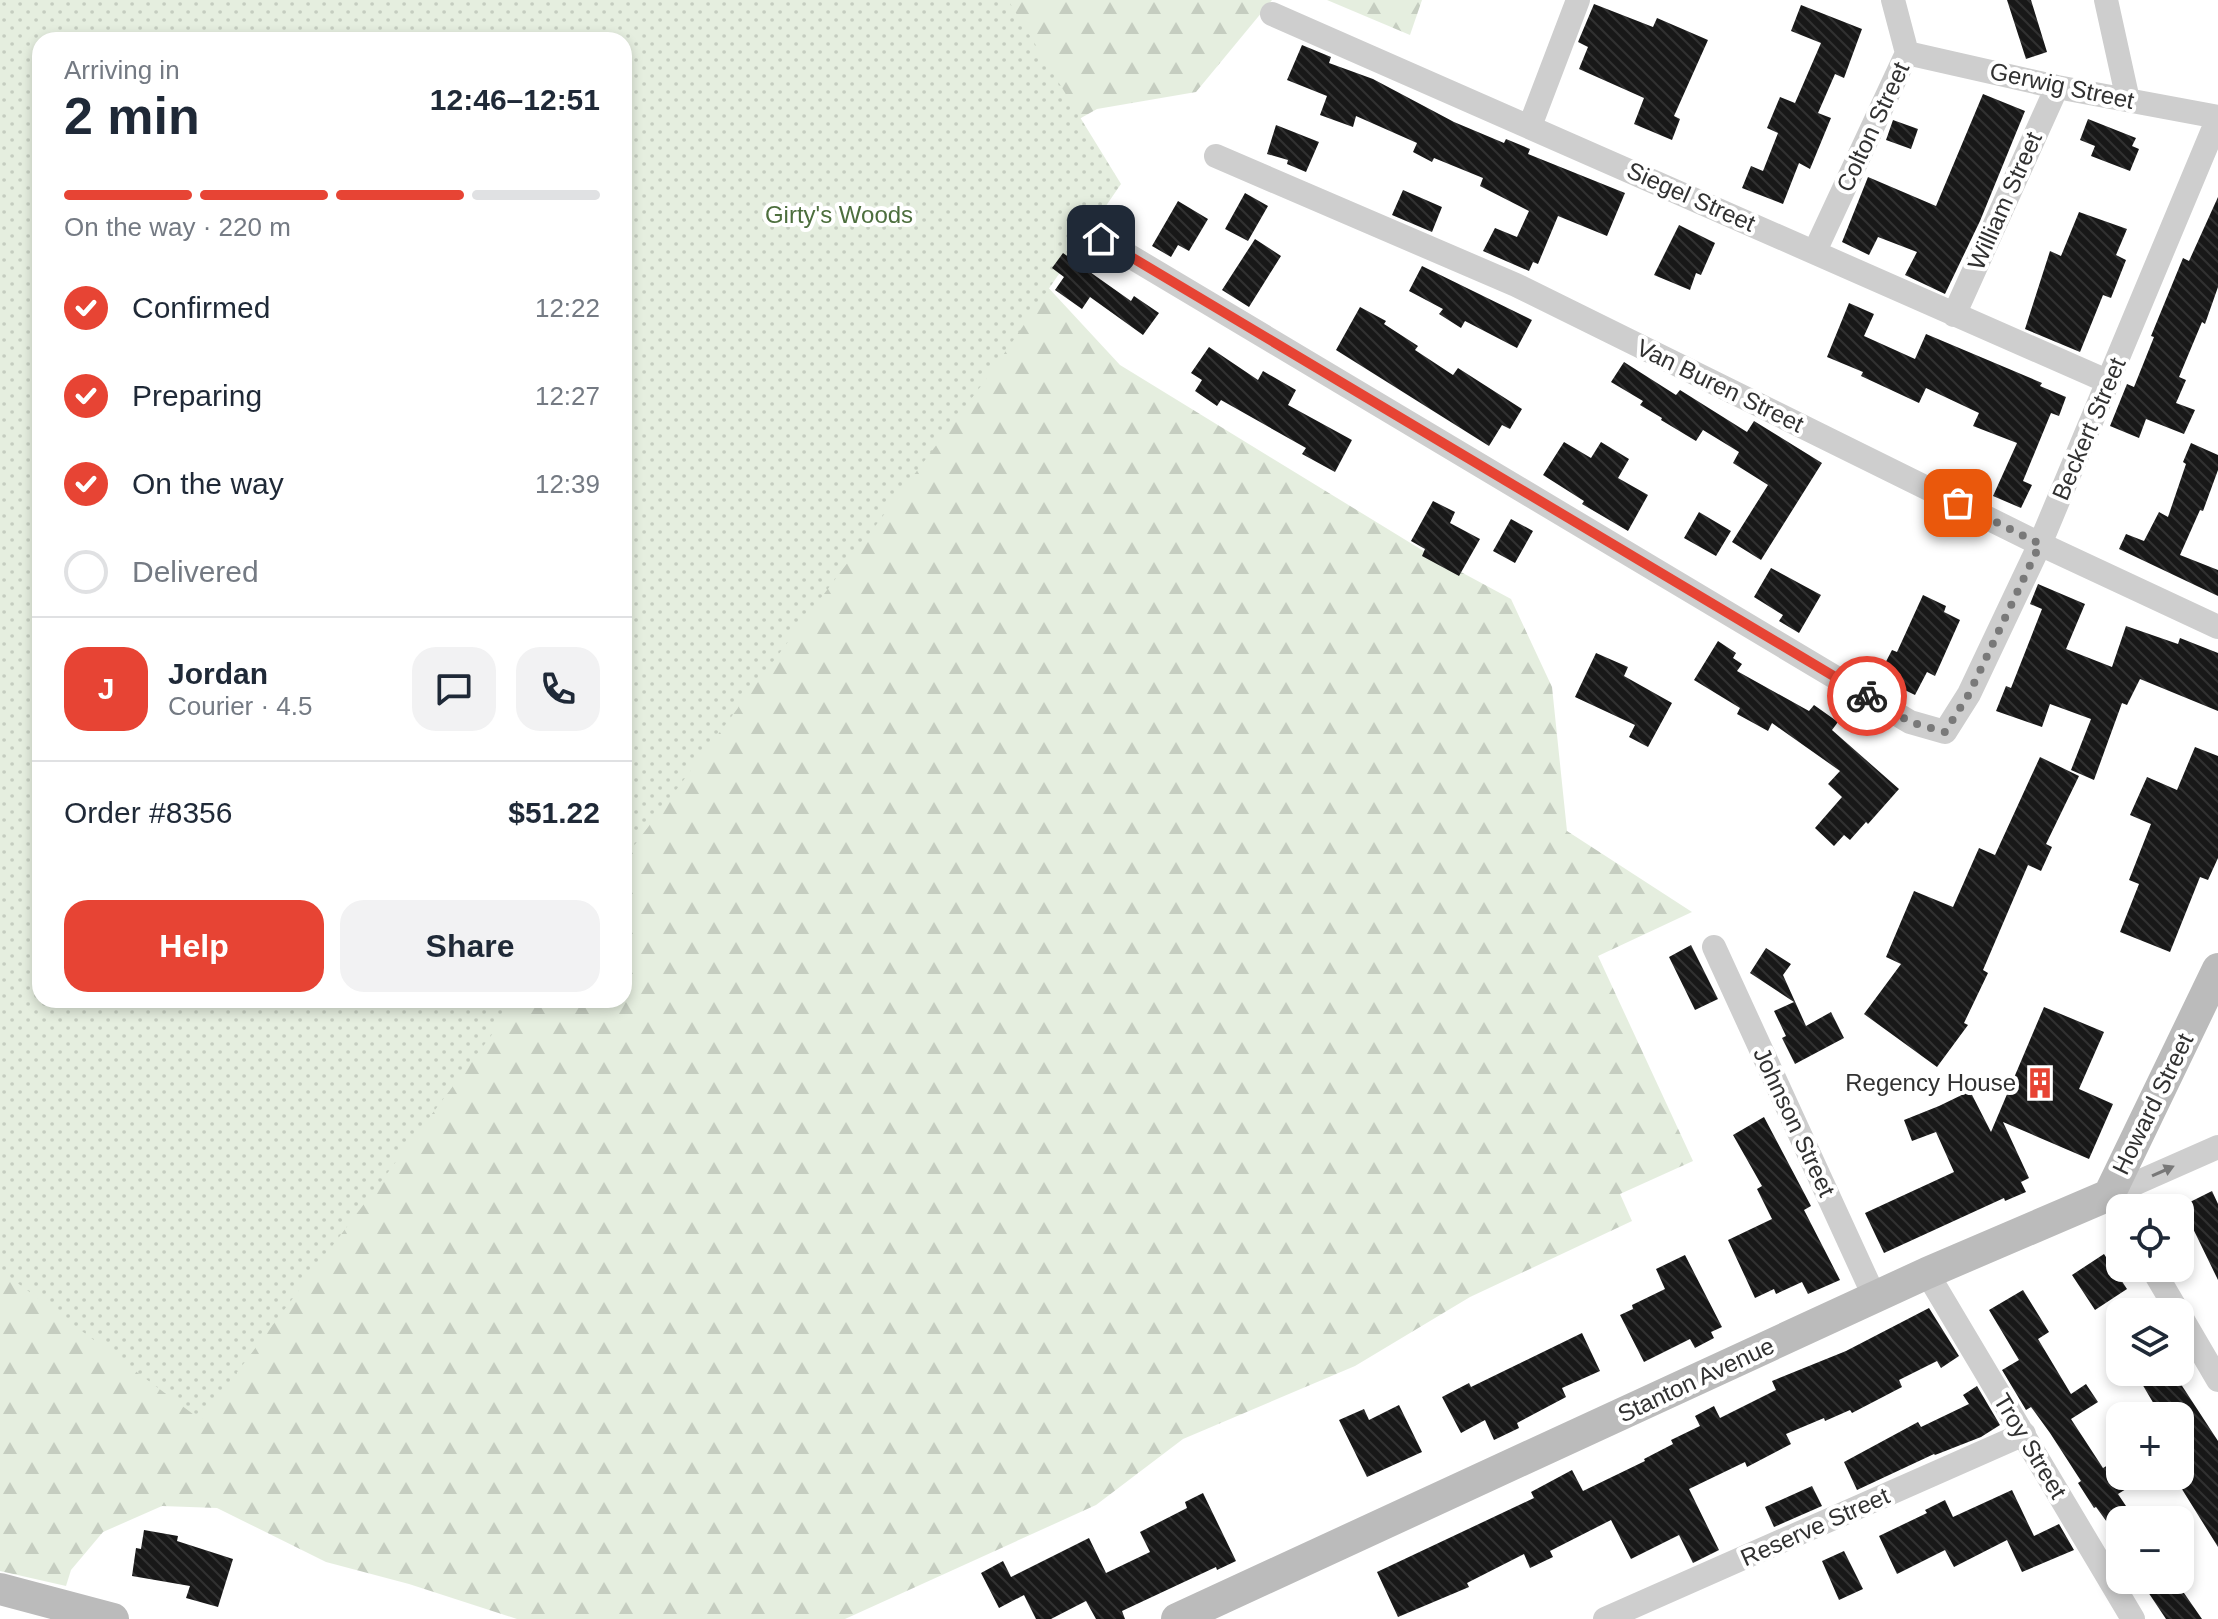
<!DOCTYPE html>
<meta charset="utf-8">
<style>
body{margin:0;font-family:Helvetica,sans-serif;background:#f2f2f3;color:#1f2937;height:100vh;display:flex;flex-direction:column;font-size:30px;white-space:nowrap}
*{box-sizing:border-box;margin:0}
p{font-size:26px;color:#747a83}
.icon{flex:none;width:44px;height:44px;fill:none;stroke:currentColor;stroke-width:2;stroke-linecap:round;stroke-linejoin:round}
.map{position:relative;flex:1;overflow:hidden}
.details{position:absolute;left:32px;top:32px;width:600px;height:976px;display:flex;flex-direction:column;background:#fff;border-radius:24px;box-shadow:0 4px 12px #0003}
.details>*{flex:none}
.fabs{position:absolute;left:2106px;top:1194px;display:grid;gap:16px}
.fabs a{display:grid;place-items:center;width:88px;height:88px;border-radius:16px;background:#fff;box-shadow:0 4px 12px #0003;font-size:40px}
.pin{position:absolute;display:grid;place-items:center;width:68px;height:68px;color:#fff;margin:-34px;border-radius:16px;box-shadow:0 4px 12px #0006}
.courier{position:absolute;display:grid;place-items:center;width:80px;height:80px;margin:-40px;border:6px solid #e74434;border-radius:50%;background:#fff;color:#222;box-shadow:0 2px 10px #0007}
.overview em{font-style:normal;font-weight:600}
.overview div{display:flex;flex-direction:column-reverse}
.overview{display:flex;align-items:center;justify-content:space-between;height:136px;padding:0 32px}
h1{font-size:52px;font-weight:600;line-height:60px}
.bar{display:grid;grid-template-columns:repeat(4,1fr);gap:12px 8px;align-content:center;height:96px;padding:0 32px}
.bar i{height:10px;border-radius:6px;background:#e0e1e3}
.bar .selected{background:#e74434}
.bar p{grid-column:span 4}
.line{display:flex;align-items:center;gap:20px;padding:0 32px;border-top:2px solid #e0e1e3}
.line div{flex:1}
.round{display:grid;place-items:center;flex:none;width:84px;height:84px;border-radius:24px;background:#f2f2f3}
ol{padding:0 32px;list-style:none}
li{display:flex;align-items:center;gap:24px;height:88px}
li p{margin-inline-start:auto}
li .icon{padding:8px;border-radius:50%;background:#e74434;color:#fff;stroke-width:4}
li:last-child{color:#747a83}
li i{width:44px;height:44px;border:4px solid #e0e1e3;border-radius:50%}
.cta{display:flex;gap:16px;margin-top:auto;padding:16px 32px}
.cta a{flex:1;height:92px;border-radius:24px;background:#e74434;color:#fff;font-size:32px;font-weight:600;line-height:92px;text-align:center}
.cta a+a{background:#f2f2f3;color:#1f2937}
.map>svg:first-child{display:block}
.forest{fill:url(#forest-firs);fill-rule:evenodd}
.park{fill:url(#park-dots)}
.building{fill:url(#building-back-hatch)}
.lines{fill:none;stroke-linecap:round;stroke-linejoin:round}
.street{stroke:#cecece;stroke-width:24}
.secondary{stroke:#bbb;stroke-width:32}
.oneway{fill:#787878}
.done{stroke:#797979;stroke-width:8;stroke-dasharray:0 14.4}
.route{stroke:#e74434;stroke-width:10}
.labels{text-anchor:middle;stroke-width:8;stroke-linejoin:round;paint-order:stroke}
.street-label{font-size:24px;fill:#313131;stroke:#fff}
.park-label{font-size:24px;fill:#4c6e3d;stroke:#fff}
.poi-label{font-size:24px;fill:#313131;stroke:#fff;text-anchor:end}
</style>
<div class="map">
<svg width="2218" height="1619" viewBox="0 0 2218 1619">
<defs>
<pattern id="forest-firs" width="22" height="20" patternUnits="userSpaceOnUse" patternTransform="scale(2)"><rect width="22" height="20" fill="#e5eedf"/><path d="M5 1l3.5 6h-7zM16 11l3.5 6h-7z" fill="#c5cdc0"/></pattern>
<pattern id="park-dots" width="8" height="8" patternUnits="userSpaceOnUse" patternTransform="scale(2)"><rect width="8" height="8" fill="#e5eedf"/><path d="M2 2h.1M6 6h.1" fill="none" stroke="#c5cdc0" stroke-width="1.8" stroke-linecap="round"/></pattern>
<pattern id="building-back-hatch" width="6" height="6" patternUnits="userSpaceOnUse" patternTransform="scale(2)"><rect width="6" height="6" fill="#181818"/><path d="M-1 5l2 2M0 0l6 6M5-1l2 2" fill="none" stroke="#313131"/></pattern>
</defs>
<rect width="100%" height="100%" fill="#fff"/>
<path class="forest" d="M0,0H1272L1196,92L1097,109L1049,136L1044,283L1120,365L1435,558L1511,599L1552,687L1567,831L1692,912L1598,956L1693,1161L1620,1194L1632,1221L1470,1297L1355,1366L1183,1439L1096,1505L845,1619H517L409,1584L326,1562L217,1508L162,1506L103,1532L71,1570L66,1586L0,1571ZM40,40H624V1000H40Z
M1327,0H1422L1410,35Z"/>
<path class="park" d="M0,0H1008L1121,184L990,374L624,859V40H40V1000H518L201,1420L0,1270Z"/>
<path class="building" d="M2007,0H2031L2047,52L2026,59Z
M1594,4L1653,27L1657,18L1708,40L1674,116L1680,119L1672,140L1634,124L1644,98L1579,69L1588,47L1578,42Z
M1801,5L1862,29L1844,78L1835,74L1818,113L1831,118L1810,169L1799,163L1783,204L1742,188L1751,166L1763,171L1778,133L1767,128L1780,97L1795,103L1821,43L1791,31Z
M1302,45L1331,57L1329,63L1373,79L1454,122L1504,143L1506,139L1530,149L1528,154L1625,193L1607,236L1558,216L1538,264L1533,262L1529,271L1483,251L1495,228L1517,237L1529,211L1480,186L1483,178L1434,158L1432,162L1413,152L1417,143L1356,116L1353,127L1320,115L1327,96L1287,80Z
M1983,94L2025,111L1980,221L1945,294L1905,275L1917,252L1878,237L1869,255L1842,242L1868,177L1936,206Z
M2088,119L2136,138L2132,146L2139,149L2130,171L2091,156L2095,146L2080,140Z
M1893,120L1918,129L1911,149L1886,140Z
M1276,125L1319,142L1306,172L1287,164L1288,160L1267,154Z
M1403,190L1442,207L1432,232L1392,215Z
M1245,193L1268,206L1248,241L1225,229Z
M2218,197V287L2205,324L2202,322L2179,377L2186,380L2176,403L2195,410L2184,434L2146,419L2139,438L2110,426L2127,384L2134,387L2154,337L2151,336L2183,258L2189,261Z
M1178,201L1208,219L1189,251L1178,245L1171,257L1152,246Z
M2079,212L2127,229L2116,255L2126,260L2111,298L2103,295L2080,352L2025,329L2050,251L2061,256Z
M1679,225L1715,243L1701,275L1696,273L1690,290L1654,275Z
M1255,239L1281,256L1249,307L1222,290Z
M1063,253L1131,301L1134,296L1159,313L1143,335L1090,297L1082,309L1055,290L1064,277L1052,268Z
M1422,266L1532,320L1517,348L1465,321L1461,328L1439,314L1443,309L1409,291Z
M1849,303L1874,314L1864,336L1915,359L1926,334L2042,383L2040,386L2066,397L2059,416L2051,413L2023,481L2032,485L2021,508L1993,496L2017,443L1973,426L1979,413L1926,388L1919,403L1861,376L1863,372L1827,357Z
M1360,307L1386,321L1384,324L1418,346L1415,350L1453,375L1458,368L1522,409L1510,429L1502,425L1489,446L1336,350Z
M1209,347L1258,380L1263,371L1296,390L1288,405L1352,440L1335,472L1302,454L1306,448L1221,400L1217,406L1195,391L1202,380L1191,373Z
M1624,362L1676,395L1680,390L1747,432L1754,421L1822,463L1761,560L1732,542L1768,485L1733,463L1739,452L1703,430L1696,441L1661,420L1662,418L1640,405L1643,401L1611,382Z
M1564,442L1591,458L1601,442L1629,459L1618,478L1648,495L1628,531L1582,504L1584,501L1543,475Z
M2191,443L2218,455V470L2203,511L2200,510L2180,555L2218,570V596L2119,549L2126,534L2144,541L2159,512L2168,517L2186,464L2183,462Z
M1433,501L1455,512L1450,523L1480,539L1459,576L1422,556L1425,549L1411,541Z
M1699,512L1731,531L1716,556L1684,538Z
M1511,519L1533,531L1515,563L1493,551Z
M1771,568L1821,595L1799,633L1779,621L1783,615L1754,597Z
M2038,584L2085,604L2066,649L2112,667L2126,626L2178,644L2180,638L2218,653V711L2140,679L2127,705L2122,703L2094,780L2071,770L2091,719L2050,704L2042,727L1996,711L2006,686L2011,688L2042,609L2030,604Z
M1923,595L1946,606L1944,612L1960,620L1935,676L1927,672L1915,695L1878,677L1892,650L1897,652Z
M1718,641L1736,653L1733,658L1742,664L1737,671L1809,711L1814,705L1838,722L1832,730L1899,789L1868,824L1866,822L1850,840L1844,835L1834,846L1815,828L1842,797L1828,784L1840,771L1772,723L1768,731L1737,714L1740,708L1694,680Z
M1596,653L1628,667L1624,676L1672,703L1648,747L1629,737L1635,725L1575,697Z
M2195,747L2218,756V858L2208,880L2200,877L2170,952L2120,932L2139,884L2129,880L2151,824L2130,815L2147,777L2177,790Z
M2040,757L2079,776L2046,844L2052,847L2041,871L2028,865L1983,970L1988,973L1964,1023L1968,1025L1937,1067L1864,1014L1901,964L1886,957L1914,891L1953,907L1979,848L1995,855Z
M1691,945L1718,999L1695,1010L1669,957Z
M1766,948L1791,964L1783,975L1806,1026L1831,1012L1844,1038L1795,1064L1782,1038L1786,1036L1774,1011L1794,1002L1750,973Z
M2044,1007L2104,1032L2079,1089L2113,1104L2089,1159L2003,1122L2029,1178L2021,1182L2026,1192L2005,1201L2004,1198L1884,1253L1865,1213L1954,1172L1936,1132L1912,1141L1904,1120L1939,1106L1970,1091L1991,1132Z
M1764,1117L1811,1206L1804,1210L1840,1280L1808,1294L1802,1282L1776,1294L1774,1289L1755,1298L1728,1240L1772,1219L1757,1189L1762,1186L1733,1135Z
M2212,1191L2218,1204V1280L2182,1206Z
M2104,1254L2127,1289L2095,1310L2072,1275Z
M1685,1255L1722,1327L1711,1332L1714,1338L1695,1348L1690,1339L1644,1362L1620,1315L1633,1309L1632,1305L1665,1289L1656,1269Z
M2023,1290L2049,1332L2038,1339L2071,1394L2086,1384L2098,1402L2071,1419L2103,1468L2120,1458V1476H2147L2118,1494L2132,1515L2120,1520V1523L2112,1529L2096,1507L2094,1508L2078,1483L2081,1481L2050,1433L2031,1407L2026,1410L2002,1370L2019,1360L1989,1310Z
M1929,1308L1959,1356L1941,1368L1937,1361L1899,1380L1902,1387L1852,1413L1850,1410L1825,1421L1824,1418L1786,1434L1791,1444L1747,1467L1745,1462L1689,1489L1719,1550L1693,1563L1679,1535L1631,1559L1611,1520L1550,1551L1553,1557L1530,1568L1524,1554L1467,1583L1469,1587L1398,1617L1377,1572L1534,1498L1531,1492L1572,1470L1583,1491L1645,1461L1644,1459L1673,1444L1671,1440L1700,1426L1695,1416L1714,1406L1720,1418L1776,1390L1772,1381L1846,1351Z
M1582,1333L1600,1371L1562,1388L1566,1397L1517,1423L1519,1428L1494,1440L1485,1420L1461,1433L1442,1397L1469,1383L1471,1387Z
M2135,1372H2173L2218,1441V1547L2180,1486V1416H2161Z
M1977,1386L2000,1425L1981,1437L1935,1455L1934,1454L1857,1490L1844,1462L1918,1422L1921,1427L1969,1404L1963,1395Z
M1399,1405L1422,1452L1367,1477L1339,1420L1364,1409L1369,1420Z
M1812,1486L1822,1506L1774,1527L1765,1507Z
M2012,1490L2034,1536L2059,1524L2074,1550L2022,1572L2007,1540L1954,1567L1945,1550L1897,1574L1879,1536L1927,1513L1925,1510L1945,1500L1953,1517Z
M1203,1493L1236,1561L1217,1570L1216,1567L1122,1611L1125,1619H1096L1086,1601L1051,1619H1036L1024,1595L999,1608L981,1573L1003,1561L1011,1577L1089,1538L1106,1573L1150,1552L1140,1532L1187,1508L1185,1502Z
M144,1530L178,1536L177,1541L233,1559L218,1607L186,1598L190,1586L132,1576L136,1548L141,1549Z
M1844,1551L1863,1589L1839,1600L1822,1561Z
M2140,1580H2175L2202,1619H2166Z"/>
<g class="lines">
<path class="street" d="M2106,0L2128,100
M1272,14L2109,382
M1907,53L2057,87L2218,117
M1530,126L1578,0
M1216,156L1516,285L2040,544L2218,627
M1101,239L1910,722L1945,732L1969,694L2040,544L2218,118
M1815,251L1907,53L1893,0
M1954,315L2057,87
M1714,947L1875,1298
M2120,1214L2109,1195L2218,1147
M2152,1268L2178,1312
M1927,1273L2133,1619
M2180,1315L2218,1380
M1605,1619L2024,1434"/>
<path class="secondary" d="M0,1589L113,1619
M1177,1619L1927,1273L2109,1195L2218,969"/>
</g>
<defs><path id="oneway-solid" d="M-6-.8H1V-3.2L6.5 0L1 3.2V.8H-6Z" transform="scale(2)"/></defs>
<use class="oneway" href="#oneway-solid" transform="translate(2163 1171) rotate(-24)"/>
<g class="lines">
<path class="done" d="M1867,696L1910,722L1945,732L1969,694L2040,544L1958,503"/>
<path class="route" d="M1101,239L1867,696"/>
</g>
<defs>
<symbol id="building-bare" viewBox="-9 -9 18 18"><path d="M-4-6H4V6H1V3H-1V6H-4ZM-2.5-4.3h1.7v1.8h-1.7ZM.8-4.3h1.7v1.8H.8ZM-2.5-1h1.7V.8h-1.7ZM.8-1h1.7V.8H.8Z" fill="#e74434" stroke="#fff" stroke-width="2.5" paint-order="stroke"/></symbol>
</defs>
<g fill-rule="evenodd">
<use href="#building-bare" x="2018" y="1061" width="44" height="44"/>
</g>
<g class="labels">
<g class="street-label">
<text transform="translate(2062 86) rotate(12)" y="8">Gerwig Street</text>
<text transform="translate(1873 127) rotate(-65)" y="8">Colton Street</text>
<text transform="translate(1691 197) rotate(24)" y="8">Siegel Street</text>
<text transform="translate(2005 201) rotate(-66)" y="8">William Street</text>
<text transform="translate(1720 386) rotate(26)" y="8">Van Buren Street</text>
<text transform="translate(2089 429) rotate(-67)" y="8">Beckert Street</text>
<text transform="translate(2153 1104) rotate(-64)" y="8">Howard Street</text>
<text transform="translate(1794 1122) rotate(65)" y="8">Johnson Street</text>
<text transform="translate(1696 1380) rotate(-25)" y="8">Stanton Avenue</text>
<text transform="translate(2030 1446) rotate(59)" y="8">Troy Street</text>
<text transform="translate(1815 1527) rotate(-24)" y="8">Reserve Street</text>
</g>
<g class="park-label">
<text x="839" y="223">Girty's Woods</text>
</g>
<g class="poi-label">
<text x="2016" y="1091">Regency House</text>
</g>
</g>
</svg>
<div class="fabs">
<a><svg class="icon" aria-label="locate" viewBox="0 0 24 24"><circle cx="12" cy="12" r="6"/><path d="M12 2v4M12 18v4M2 12h4M18 12h4"/></svg></a>
<a><svg class="icon" aria-label="layers" viewBox="0 0 24 24"><path d="M12 4l9 5-9 5-9-5zM3 14l9 5 9-5"/></svg></a>
<a>+</a>
<a>−</a>
</div>
<div class="pin" style="left:1958px;top:503px;background:#ea580c"><svg class="icon" aria-label="bag" viewBox="0 0 24 24"><path d="M5 8h14l-1 12H6zM9 8a3 3 0 0 1 6 0"/></svg></div>
<div class="pin" style="left:1101px;top:239px;background:#1f2937"><svg class="icon" aria-label="home" viewBox="0 0 24 24"><path d="M3 11l9-7 9 7M6 9v11h12V9"/></svg></div>
<div class="courier" style="left:1867px;top:696px"><svg class="icon" aria-label="bike" viewBox="0 0 24 24"><circle cx="6" cy="16" r="4"/><circle cx="18" cy="16" r="4"/><path d="M6 16l4-8h5l3 8M10 8l3 8H6M13 5h3"/></svg></div>
<section class="details">
<div class="overview"><div><h1>2 min</h1><p>Arriving in</p></div><em>12:46–12:51</em></div>
<div class="bar"><i class="selected"></i><i class="selected"></i><i class="selected"></i><i></i><p>On the way · 220 m</p></div>
<ol>
<li><svg class="icon" aria-label="check" viewBox="0 0 24 24"><path d="M5 12l5 5 9-10"/></svg>Confirmed<p>12:22</p></li>
<li><svg class="icon" aria-label="check" viewBox="0 0 24 24"><path d="M5 12l5 5 9-10"/></svg>Preparing<p>12:27</p></li>
<li><svg class="icon" aria-label="check" viewBox="0 0 24 24"><path d="M5 12l5 5 9-10"/></svg>On the way<p>12:39</p></li>
<li><i></i>Delivered</li>
</ol>
<div class="line" style="height:144px"><b class="round" style="background:#e74434;color:#fff">J</b><div><b>Jordan</b><p>Courier · 4.5</p></div><a class="round"><svg class="icon" aria-label="chat" viewBox="0 0 24 24"><path d="M4 5h16v11H9l-5 4z"/></svg></a><a class="round"><svg class="icon" aria-label="phone" viewBox="0 0 24 24"><path d="M5 4h4l2 5-3 2q2 4 5 5l2-3 5 2v4C11 20 4 13 5 4z"/></svg></a></div>
<div class="line" style="height:104px"><div>Order #8356</div><b>$51.22</b></div>
<div class="cta"><a>Help</a><a>Share</a></div>
</section>
</div>
